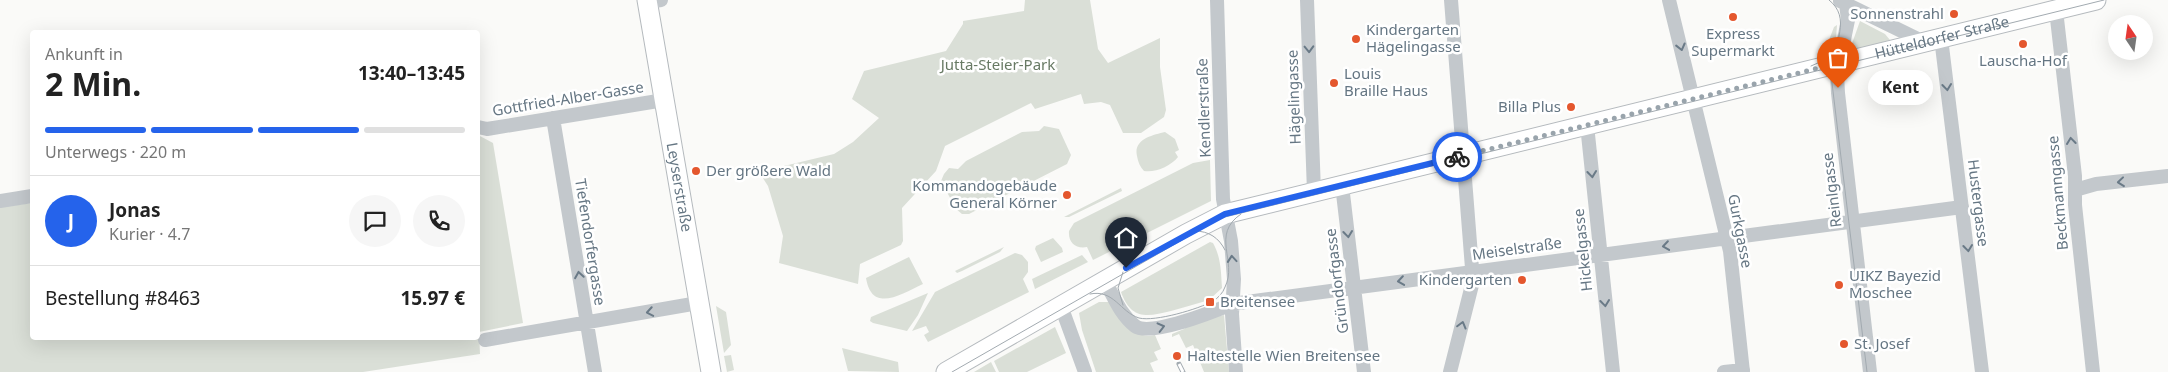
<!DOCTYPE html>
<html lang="de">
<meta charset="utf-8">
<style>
body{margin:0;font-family:"Noto Sans",sans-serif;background:#f6f6f6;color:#222;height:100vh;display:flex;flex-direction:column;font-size:19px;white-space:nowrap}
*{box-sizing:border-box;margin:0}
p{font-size:16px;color:#767676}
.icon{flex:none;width:28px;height:28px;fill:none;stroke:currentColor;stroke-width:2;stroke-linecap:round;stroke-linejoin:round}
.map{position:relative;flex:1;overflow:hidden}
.side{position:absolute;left:30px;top:30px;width:450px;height:310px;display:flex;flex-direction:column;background:#fff;border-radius:5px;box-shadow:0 5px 20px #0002}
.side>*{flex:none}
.needle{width:32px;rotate:347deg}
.tools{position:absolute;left:2108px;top:15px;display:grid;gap:10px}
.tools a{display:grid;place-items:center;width:45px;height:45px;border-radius:50%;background:#fff;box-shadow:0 5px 20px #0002;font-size:25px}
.pin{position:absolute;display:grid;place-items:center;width:42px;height:42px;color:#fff;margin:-51px -21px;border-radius:50% 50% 50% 0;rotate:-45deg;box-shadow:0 0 5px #0007}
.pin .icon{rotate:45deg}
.courier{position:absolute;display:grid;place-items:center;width:50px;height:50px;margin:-25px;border:4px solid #2563eb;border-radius:50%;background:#fff;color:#222;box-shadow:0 1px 6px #0007}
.bubble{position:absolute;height:35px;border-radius:18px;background:#fff;box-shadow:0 5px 20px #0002;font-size:16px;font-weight:700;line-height:35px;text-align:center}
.head em{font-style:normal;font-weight:700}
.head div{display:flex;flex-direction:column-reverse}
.head{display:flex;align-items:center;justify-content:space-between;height:85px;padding:0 15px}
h1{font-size:32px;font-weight:700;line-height:38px}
.bar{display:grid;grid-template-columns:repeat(4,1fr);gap:8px 5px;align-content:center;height:60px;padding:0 15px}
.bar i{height:6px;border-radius:4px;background:#e0e0e0}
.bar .on{background:#2563eb}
.bar p{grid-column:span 4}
.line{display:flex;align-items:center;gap:12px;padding:0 15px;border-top:1px solid #e0e0e0}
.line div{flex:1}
.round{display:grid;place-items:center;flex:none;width:52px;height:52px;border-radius:26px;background:#f6f6f6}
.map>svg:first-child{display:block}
.green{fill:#dadfd7}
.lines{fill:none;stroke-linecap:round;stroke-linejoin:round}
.major-casing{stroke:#b5babe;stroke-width:21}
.minor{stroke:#c3c8cc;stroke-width:14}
.major{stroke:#fff;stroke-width:19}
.tram{stroke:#a2aab0;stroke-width:1}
.rail-casing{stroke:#a2aab0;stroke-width:5}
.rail{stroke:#fff;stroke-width:3;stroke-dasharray:9;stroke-linecap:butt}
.oneway{stroke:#6a7a87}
.done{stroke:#99a4ac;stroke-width:5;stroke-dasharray:0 9}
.route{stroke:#2563eb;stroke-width:6}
.poi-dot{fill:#e4572e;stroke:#fff;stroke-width:2}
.labels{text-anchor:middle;stroke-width:5;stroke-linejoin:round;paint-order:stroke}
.poi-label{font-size:15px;fill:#657683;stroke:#fff;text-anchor:start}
.street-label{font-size:15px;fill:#657683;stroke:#fff}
.park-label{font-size:15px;fill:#687a64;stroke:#fff}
</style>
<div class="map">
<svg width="2168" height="372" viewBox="0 0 2168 372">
<rect width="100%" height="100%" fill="#fafaf8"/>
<path class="green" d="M1025,0H1090L1098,49L1108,63L1160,38V67L1166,110L1164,117L1141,133H1123L1110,105L1101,102L1084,104L1081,94L1035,109L1031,103L945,146L936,171L902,208L903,241L901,245L860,264L858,284L779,263L783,236L768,186L759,172L834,154L853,142L879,118L852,99L864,71L946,51L963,24V21L1024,11Z
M1860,21L1885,34L1890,40L1849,52Z
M1837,25L1836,38L1832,49L1827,46L1830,41L1829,40L1834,27Z
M1044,126L1059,129L1071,155L1067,164L969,214H962L956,209L941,181L944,174L949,168L958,169L966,161L1022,132L1039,131Z
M1165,132L1175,139L1179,150L1175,152L1178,157C1171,166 1155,173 1144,171C1140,167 1138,162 1137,156C1133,139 1153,135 1165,132Z
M478,135L493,143L523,323L479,332L480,354L363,372H0V207L32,203V338H478Z
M1210,160L1211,201L1093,260L1087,247C1076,249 1068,243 1069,231L1074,223L1193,163Z
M1121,188L1122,191L1069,217H1064Z
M1053,238L1062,248L1063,252L1041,262L1035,249L1036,246Z
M1210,242L1213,243C1221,257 1221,272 1222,288L1209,300C1197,304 1184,307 1171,311C1147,317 1131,320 1121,292Z
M1004,247L1000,252L962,271L957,273L955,271Z
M1015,253L1022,255L1028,262V272L1023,279L1029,292L928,342L924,335L929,332L926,326L912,331L935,292Z
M1082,255L1088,262L1035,289L1032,279Z
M909,257L923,284C901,294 872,314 866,278Z
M928,293L918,315L907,331L873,323L870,321L871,317Z
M1099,302H1110C1122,318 1132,340 1155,335L1161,349L1154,352L1158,360L1150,363L1154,372H1096L1082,330L1079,313Z
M716,306L726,312L731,345L724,353Z
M1224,315L1229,372H1204L1193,345L1186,348L1179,334L1172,337V334L1184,329L1191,323Z
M1055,327L1066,353L1027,372H999L994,361Z
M842,348L898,362L899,372L848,371Z
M731,355L734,370L727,372L724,356Z
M991,362L996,372H974Z"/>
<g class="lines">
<defs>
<g id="major">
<path id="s1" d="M647,0L711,372"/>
<path id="s2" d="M946,372L1186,234L1225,214L2096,0"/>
</g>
</defs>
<use href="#major" class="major-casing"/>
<path class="minor" d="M1217,0L1223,199L1231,241L1234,279L1232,314L1236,372
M1307,0L1314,192
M1669,0L1730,251L1743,372
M1840,1L1924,42
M648,2L661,0
M1846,4L1848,20L1837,74L1838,93L1870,372
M2056,10L2075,176V205L2093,372
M1941,38L1982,372
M553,118L595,372
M1587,125L1613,372
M478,127L487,129L664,100
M1342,185L1364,372
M2075,190L2096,184L2168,176
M0,201L32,196
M1105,281C1114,297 1120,314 1135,326C1150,337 1215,311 1232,304L1962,207
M1061,306L1085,372
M485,340L698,303
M1450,372L1473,281L1451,0
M1724,372L1743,370"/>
<use href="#major" class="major"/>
<path class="tram" d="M1829,0C1852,18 1834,44 1832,67C1831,73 1832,78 1832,83L1867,372
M1811,66L1827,59L1835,49
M1195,231C1209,231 1219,238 1225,250
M1090,294C1114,289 1120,312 1139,318C1155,322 1199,309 1213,301C1218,298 1223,293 1225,287C1238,261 1210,235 1241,214
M1123,305L1118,288L1123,272
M952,372L1210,224L1225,217L2104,0"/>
<defs>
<path id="rail" d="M1179,364L1183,372"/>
</defs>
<use href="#rail" class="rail-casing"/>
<use href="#rail" class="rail"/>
</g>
<defs><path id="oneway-chevron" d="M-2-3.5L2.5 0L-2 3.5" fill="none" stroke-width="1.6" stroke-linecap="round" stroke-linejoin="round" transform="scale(1.25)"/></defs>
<g class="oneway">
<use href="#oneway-chevron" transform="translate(1681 47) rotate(76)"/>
<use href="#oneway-chevron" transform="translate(1309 49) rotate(88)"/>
<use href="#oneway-chevron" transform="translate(1947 87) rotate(83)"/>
<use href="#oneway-chevron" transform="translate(2071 141) rotate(-97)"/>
<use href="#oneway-chevron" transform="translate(1592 174) rotate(84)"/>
<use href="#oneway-chevron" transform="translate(2121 182) rotate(174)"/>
<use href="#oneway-chevron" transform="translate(1348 234) rotate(83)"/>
<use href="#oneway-chevron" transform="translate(1666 246) rotate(172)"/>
<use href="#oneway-chevron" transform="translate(1968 248) rotate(83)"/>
<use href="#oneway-chevron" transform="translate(1232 259) rotate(-95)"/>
<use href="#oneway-chevron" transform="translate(579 275) rotate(-99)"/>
<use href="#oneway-chevron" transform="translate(1401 281) rotate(172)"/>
<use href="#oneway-chevron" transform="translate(1605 303) rotate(83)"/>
<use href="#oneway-chevron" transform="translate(650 312) rotate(170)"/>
<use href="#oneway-chevron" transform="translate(1462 325) rotate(-75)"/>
<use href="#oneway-chevron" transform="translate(1161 327) rotate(-14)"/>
</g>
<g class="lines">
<path class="done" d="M1457,157L1839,63L1838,88"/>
<path class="route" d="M1126,268L1225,214L1457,157"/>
</g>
<g class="poi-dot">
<circle cx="1954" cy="14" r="5"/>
<circle cx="1733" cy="17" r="5"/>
<circle cx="1356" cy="39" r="5"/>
<circle cx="2023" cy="44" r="5"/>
<circle cx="1334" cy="83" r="5"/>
<circle cx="1571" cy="107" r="5"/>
<circle cx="696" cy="171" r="5"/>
<circle cx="1067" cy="195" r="5"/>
<circle cx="1522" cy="280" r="5"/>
<circle cx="1839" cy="285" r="5"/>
<rect x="1205" y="297" width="10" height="10" rx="2.5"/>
<circle cx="1844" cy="344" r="5"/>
<circle cx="1177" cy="356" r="5"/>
</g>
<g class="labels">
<g class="poi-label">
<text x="1944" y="19" text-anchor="end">Sonnenstrahl</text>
<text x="1366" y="35">Kindergarten<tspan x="1366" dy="17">Hägelingasse</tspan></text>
<text x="1733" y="39" text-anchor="middle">Express<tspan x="1733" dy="17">Supermarkt</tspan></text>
<text x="2023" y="66" text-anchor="middle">Lauscha-Hof</text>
<text x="1344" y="79">Louis<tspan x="1344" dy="17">Braille Haus</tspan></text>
<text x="1561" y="112" text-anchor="end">Billa Plus</text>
<text x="706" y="176">Der größere Wald</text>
<text x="1057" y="191" text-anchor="end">Kommandogebäude<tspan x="1057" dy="17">General Körner</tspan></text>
<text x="1849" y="281">UIKZ Bayezid<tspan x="1849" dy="17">Moschee</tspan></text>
<text x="1512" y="285" text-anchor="end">Kindergarten</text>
<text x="1220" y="307">Breitensee</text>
<text x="1854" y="349">St. Josef</text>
<text x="1187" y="361">Haltestelle Wien Breitensee</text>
</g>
<g class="street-label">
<text dy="5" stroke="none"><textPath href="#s2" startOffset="1059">Hütteldorfer Straße</textPath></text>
<text transform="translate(1294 97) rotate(-92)" y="5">Hägelingasse</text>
<text transform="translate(568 99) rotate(-9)" y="5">Gottfried-Alber-Gasse</text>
<text transform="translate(1204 108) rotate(-92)" y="5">Kendlerstraße</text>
<text dy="5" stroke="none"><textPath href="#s1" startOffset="190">Leyserstraße</textPath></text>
<text transform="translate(1832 190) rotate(-97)" y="5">Reinlgasse</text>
<text transform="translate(2058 193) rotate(-95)" y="5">Beckmanngasse</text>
<text transform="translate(1978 203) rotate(83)" y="5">Hustergasse</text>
<text transform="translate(1740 231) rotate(79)" y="5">Gurkgasse</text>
<text transform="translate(590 242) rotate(81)" y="5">Tiefendorfergasse</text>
<text transform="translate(1517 249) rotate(-8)" y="5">Meiselstraße</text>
<text transform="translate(1583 250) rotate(-96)" y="5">Hickelgasse</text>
<text transform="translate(1337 281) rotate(-97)" y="5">Gründorfgasse</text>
</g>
<g class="park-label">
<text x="998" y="70">Jutta-Steier-Park</text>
</g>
</g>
</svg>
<div class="tools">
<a><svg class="needle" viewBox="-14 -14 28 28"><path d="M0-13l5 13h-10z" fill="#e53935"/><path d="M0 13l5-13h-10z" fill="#767676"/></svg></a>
</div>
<div class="pin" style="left:1838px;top:88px;background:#ea580c"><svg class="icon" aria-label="bag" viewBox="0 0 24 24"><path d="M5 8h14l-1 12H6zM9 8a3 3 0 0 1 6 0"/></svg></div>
<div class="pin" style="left:1126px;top:268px;background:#1f2937"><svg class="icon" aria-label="home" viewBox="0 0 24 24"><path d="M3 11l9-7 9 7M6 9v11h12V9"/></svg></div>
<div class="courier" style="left:1457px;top:157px"><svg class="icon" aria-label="bike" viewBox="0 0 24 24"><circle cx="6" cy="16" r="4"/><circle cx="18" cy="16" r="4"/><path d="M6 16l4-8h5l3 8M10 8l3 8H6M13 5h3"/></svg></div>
<div class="bubble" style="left:1868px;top:70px;width:65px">Kent</div>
<section class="side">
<div class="head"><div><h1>2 Min.</h1><p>Ankunft in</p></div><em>13:40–13:45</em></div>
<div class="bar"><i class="on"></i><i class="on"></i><i class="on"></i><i></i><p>Unterwegs · 220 m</p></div>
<div class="line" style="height:90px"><b class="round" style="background:#2563eb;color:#fff">J</b><div><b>Jonas</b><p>Kurier · 4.7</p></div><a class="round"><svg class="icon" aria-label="chat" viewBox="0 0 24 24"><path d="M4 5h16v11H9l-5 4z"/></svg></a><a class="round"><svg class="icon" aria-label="phone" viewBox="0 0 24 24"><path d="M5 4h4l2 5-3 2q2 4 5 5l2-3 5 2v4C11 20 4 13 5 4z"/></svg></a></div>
<div class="line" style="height:65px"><div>Bestellung #8463</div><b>15.97 €</b></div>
</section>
</div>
